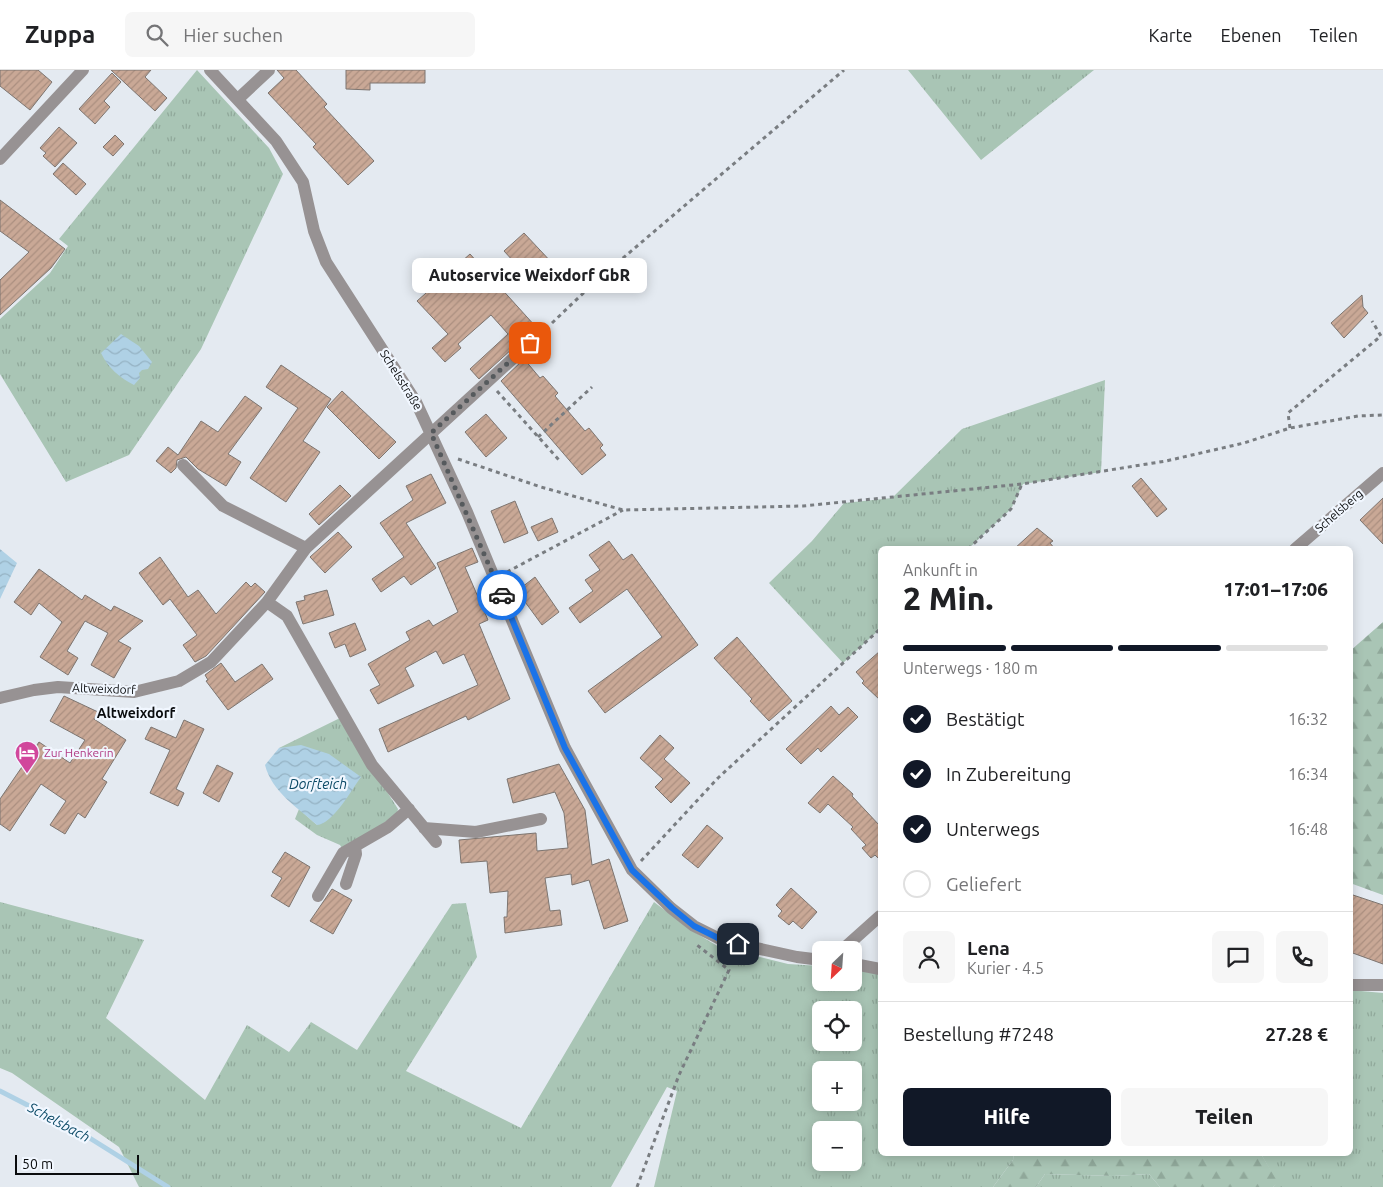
<!DOCTYPE html>
<html lang="de">
<meta charset="utf-8">
<style>
body{margin:0;font-family:Ubuntu,sans-serif;background:#f6f6f6;color:#202124;height:100vh;display:flex;flex-direction:column;font-size:19px;white-space:nowrap}
*{box-sizing:border-box;margin:0}
p{font-size:16px;color:#757577}
.icon{flex:none;width:28px;height:28px;fill:none;stroke:currentColor;stroke-width:2;stroke-linecap:round;stroke-linejoin:round}
.map{position:relative;flex:1;overflow:hidden}
.details{position:absolute;left:878px;top:476px;width:475px;height:610px;display:flex;flex-direction:column;background:#fff;border-radius:8px;box-shadow:0 2px 12px #0003}
.details>*{flex:none}
.needle{width:32px;rotate:205deg}
.buttons{position:absolute;left:812px;top:871px;display:grid;gap:10px}
.buttons a{display:grid;place-items:center;width:50px;height:50px;border-radius:8px;background:#fff;box-shadow:0 2px 12px #0003;font-size:25px}
.scale{position:absolute;left:15px;bottom:12px;width:124px;box-sizing:border-box;padding-left:5px;border:2px solid #0a0c0e;border-top:0;font-size:14px;line-height:18px;white-space:nowrap;color:#0a0c0e;-webkit-text-stroke:4px #f1f7ff;paint-order:stroke}
.pin{position:absolute;display:grid;place-items:center;width:42px;height:42px;color:#fff;margin:-21px;border-radius:10px;box-shadow:0 2px 8px #0006}
.courier{position:absolute;display:grid;place-items:center;width:50px;height:50px;margin:-25px;border:4px solid #1a73e8;border-radius:50%;background:#fff;color:#222;box-shadow:0 1px 6px #0007}
.bubble{position:absolute;height:35px;border-radius:8px;background:#fff;box-shadow:0 2px 12px #0003;font-size:16px;font-weight:800;line-height:35px;text-align:center}
.overview em{font-style:normal;font-weight:800}
.overview div{display:flex;flex-direction:column-reverse}
.overview{display:flex;align-items:center;justify-content:space-between;height:85px;padding:0 25px}
h1{font-size:32px;font-weight:800;line-height:38px}
.bar{display:grid;grid-template-columns:repeat(4,1fr);gap:8px 5px;align-content:center;height:60px;padding:0 25px}
.bar i{height:6px;border-radius:4px;background:#e0e0e0}
.bar .selected{background:#111827}
.bar p{grid-column:span 4}
.line{display:flex;align-items:center;gap:12px;padding:0 25px;border-top:1px solid #e0e0e0}
.line div{flex:1}
.round{display:grid;place-items:center;flex:none;width:52px;height:52px;border-radius:8px;background:#f6f6f6}
ol{padding:0 25px;list-style:none}
li{display:flex;align-items:center;gap:15px;height:55px}
li p{margin-inline-start:auto}
li .icon{padding:5px;border-radius:50%;background:#111827;color:#fff;stroke-width:4}
li:last-child{color:#757577}
li i{width:28px;height:28px;border:2px solid #e0e0e0;border-radius:50%}
.button{display:flex;gap:10px;margin-top:auto;padding:10px 25px}
.button a{flex:1;height:58px;border-radius:8px;background:#111827;color:#fff;font-size:20px;font-weight:800;line-height:58px;text-align:center}
.button a+a{background:#f6f6f6;color:#202124}
header{display:flex;align-items:center;gap:30px;box-sizing:border-box;height:70px;padding:0 25px;background:#fff;border-bottom:1px solid #e0e0e0}
header strong{font-size:24px}
nav{display:flex;gap:28px;margin-inline-start:auto;font-size:18px}
.search{width:350px;height:45px;background:#f6f6f6;display:flex;align-items:center;gap:12px;box-sizing:border-box;padding:0 18px;border-radius:8px;color:#757577;font-size:19px}
.map>svg:first-child{display:block}
.grass{fill:url(#grass-tufts);fill-rule:evenodd}
.forest{fill:url(#forest-firs)}
.water{fill:url(#water-waves)}
.lines{fill:none;stroke-linecap:round;stroke-linejoin:round}
.stream{stroke:#afd1e5;stroke-width:5}
.building{fill:url(#building-hatch);stroke:#7d7570}
.path{stroke:#797d81;stroke-width:3;stroke-dasharray:4 4;stroke-linecap:butt}
.minor{stroke:#979293;stroke-width:12}
.done{stroke:#565a5d;stroke-width:5;stroke-dasharray:0 9}
.route{stroke:#1a73e8;stroke-width:6}
.labels{text-anchor:middle;stroke-width:4.5;stroke-linejoin:round;paint-order:stroke}
.street-label{font-size:12px;fill:#0a0c0e;stroke:#f1f7ff}
.hotel-label{font-size:12px;fill:#b23c85;stroke:#f1f7ff;text-anchor:start}
.neighbourhood-label{font-size:14px;font-weight:bold;fill:#0a0c0e;stroke:#f1f7ff}
.water-label{font-size:14px;font-style:italic;fill:#0c4a67;stroke:#f1f7ff}
</style>
<header>
<strong>Zuppa</strong>
<div class="search"><svg class="icon" aria-label="search" viewBox="0 0 24 24"><circle cx="10" cy="10" r="6"/><path d="M15 15l6 6"/></svg>Hier suchen</div>
<nav><a>Karte</a><a>Ebenen</a><a>Teilen</a></nav>
</header>
<div class="map">
<svg width="1383" height="1117" viewBox="0 0 1383 1117">
<defs>
<pattern id="grass-tufts" width="24" height="20" patternUnits="userSpaceOnUse" patternTransform="scale(1.25)"><rect width="24" height="20" fill="#a9c5b5"/><path d="M3 7l-1-3M5 7V3M7 7l1-3M15 17l-1-3M17 17v-4M19 17l1-3" fill="none" stroke="#90a89a"/></pattern>
<pattern id="forest-firs" width="22" height="20" patternUnits="userSpaceOnUse" patternTransform="scale(1.25)"><rect width="22" height="20" fill="#a9c5b5"/><path d="M5 1l3.5 6h-7zM16 11l3.5 6h-7z" fill="#90a89a"/></pattern>
<pattern id="water-waves" width="16" height="10" patternUnits="userSpaceOnUse" patternTransform="scale(1.25)"><rect width="16" height="10" fill="#afd1e5"/><path d="M0 5q4-4 8 0t8 0" fill="none" stroke="#95b2c3"/></pattern>
<pattern id="building-hatch" width="6" height="6" patternUnits="userSpaceOnUse" patternTransform="scale(1.25)"><rect width="6" height="6" fill="#c9a896"/><path d="M-1 1l2-2M0 6l6-6M5 7l2-2" fill="none" stroke="#ab8f80"/></pattern>
</defs>
<rect width="100%" height="100%" fill="#e4eaf1"/>
<path class="grass" d="M197,0L269,78L283,104L201,279L129,385L66,412L0,304V249L50,203L68,176L59,169Z
M908,0H1094L981,90Z
M1105,310L1101,402L1023,414L1011,439L968,479H880V559L843,593L769,513L812,471L844,433L892,428L962,359Z
M340,648L398,739L397,744L343,780L340,775L317,765L295,749L299,739L317,755L279,678Z
M0,832L144,870L106,948L205,1030L247,955L289,982L311,952L357,980L452,834L466,833L477,887L406,1001L521,1058L654,832L691,860L719,877L788,894L821,896V912H854V900L880,904V1084H1014L1013,1090L993,1117H654L677,1021L667,1017L611,1117H139L119,1077L12,1003L0,998ZM821,940H854V972H821ZM821,1000H854V1032H821ZM821,1060H854V1092H821Z
M1350,920L1383,923V1117H1273L1277,1112L1261,1084H1350Z
M1045,1104L1113,1106L1149,1104L1160,1117H1036Z"/>
<path class="forest" d="M1383,552V825L1350,813V581Z
M1014,1084H1261L1278,1112L1273,1117H1160L1149,1104L1113,1106L1045,1104L1036,1117H993L1013,1090Z"/>
<path class="water" d="M121,264L139,276L152,292L148,299L142,300L139,303L140,308L134,315C119,307 109,299 101,283Z
M0,479L17,493L0,529Z
M301,675L329,684L361,707C352,719 333,754 317,755C297,737 272,722 265,695L279,678Z"/>
<g class="lines">
<path class="stream" d="M0,1021L80,1062L168,1117"/>
</g>
<path class="building" d="M0,0H38L52,12L30,40L0,16Z
M111,0H151L145,7L167,28L155,41Z
M277,0H296L327,34L324,37L374,91L348,115L313,77L316,74L268,23L284,8Z
M346,0H425V13H370V20L346,19Z
M112,3L121,12L104,31L110,37L95,54L79,39Z
M59,57L77,73L55,97L43,86L46,83L40,78Z
M115,65L124,74L113,86L103,77Z
M63,93L86,114L76,125L53,104Z
M0,130L65,179L51,198L0,245V210L29,182L0,161Z
M524,163L554,195L534,214L504,181Z
M470,184L536,257L479,309L470,299L508,264L491,245L458,274L461,278L445,292L432,278L448,264L417,231Z
M1362,225L1363,237L1368,243L1344,268L1331,253Z
M524,289L540,308L543,306L558,323L555,326L585,361L589,358L603,375L600,378L606,385L582,405L501,311Z
M281,295L331,329L303,371L320,382L286,432L250,408L298,338L266,317Z
M342,321L396,372L379,389L327,337Z
M245,326L262,338L228,384L241,392L226,416L198,399L186,387L177,390L176,398L171,403L156,391L168,377L178,385L201,351L218,362Z
M486,344L507,368L486,387L465,362Z
M431,404L446,433L406,453L436,498L411,515L404,506L381,522L372,509L404,487L380,453L413,430L406,416Z
M1141,408L1167,439L1157,447L1132,416Z
M340,415L351,426L319,455L309,444Z
M1383,428V474L1360,450Z
M515,431L528,463L504,473L491,441Z
M552,448L558,462L538,471L531,457Z
M1037,458L1053,471L1050,473L1055,479H1014Z
M338,462L352,477L325,503L310,487Z
M609,471L623,490L632,484L698,575L605,643L588,621L662,567L627,519L580,553L569,538L593,521L585,510L600,500L589,485Z
M472,478L478,492L465,497L488,550L479,554L510,629L468,650L466,646L388,682L379,659L478,615L464,584L443,594L436,581L405,598L414,616L378,634L370,620L380,615L368,594L410,570L406,562L429,550L433,556L458,542L437,493Z
M160,487L188,527L198,520L216,544L246,512L251,517L255,513L265,522L206,586L195,592L183,575L197,565L170,529L163,535L139,503Z
M39,499L82,530L85,525L111,541L114,536L143,551L118,571L131,578L114,608L91,595L108,563L85,551L67,581L78,588L68,605L40,587L62,552L39,533L31,545L14,532Z
M535,507L559,542L542,555L517,521Z
M327,520L334,545L303,554L296,532L305,530L304,526Z
M355,553L366,580L350,587L345,574L335,578L329,563Z
M737,567L792,631L769,651L750,631L752,629L714,588Z
M880,581V630L862,613L864,611L856,602Z
M221,593L235,612L262,594L273,609L228,640L206,611L208,610L205,605Z
M64,626L98,642L94,649L126,670L102,709L107,712L85,748L78,743L65,764L50,755L66,731L41,714L10,761L0,754V729L39,672L70,693L85,670L50,651Z
M831,636L839,645L848,637L858,647L821,682L818,678L801,694L786,679Z
M184,650L204,659L176,719L184,723L178,736L150,723L170,680L145,669L151,657L176,668Z
M660,665L674,678L664,689L690,713L671,733L655,717L663,709L640,688Z
M559,694L585,740L592,795L609,789L628,851L604,859L589,810L572,815L571,804L545,808L550,841L560,840L562,855L505,863L504,847H507L508,821L490,823L487,791L461,793L459,770L536,763L537,781L568,778L564,743L555,722L513,733L507,709Z
M217,695L233,703L219,732L203,723Z
M833,706L853,724L852,726L880,756V790L875,785L871,788L862,778L866,775L851,759L853,757L828,734L820,743L808,733Z
M707,755L723,768L698,798L682,785Z
M285,782L310,797L289,837L271,826L282,808L272,802Z
M791,818L817,842L802,859L793,851L789,855L778,846L782,841L776,835Z
M332,819L352,830L333,864L310,851Z
M1350,824L1383,835V894L1350,882Z"/>
<g class="lines">
<path class="path" d="M552,253L596,211L844,0
M497,321L559,390
M1290,358L1288,343L1381,266L1372,251
M538,367L592,317
M458,389L541,417L623,440L803,436L1022,414L1166,391L1244,373L1290,358L1358,346L1383,345
M968,479L1011,439L1022,414
M507,502L623,440
M641,791L718,708L880,559
M637,1117L679,1005L729,900L697,875"/>
<path class="minor" d="M210,0L276,71L303,112L314,161L326,192L416,332L467,442L565,678L632,800L671,838L694,856L724,871L797,887L821,890
M238,29L269,0
M0,89L83,0
M183,395L223,436L306,478
M1295,479L1383,403
M267,532L287,546L372,695L436,772
M0,628L34,620L58,617L134,622L179,611L211,592L267,532L306,478L543,261
M424,758L476,762L541,749
M346,814L356,784L355,776
M318,826L343,783L388,757L409,739
M842,880L880,846
M854,894L880,899
M1350,915H1383"/>
</g>
<g class="lines">
<path class="done" d="M502,525L431,363L530,273"/>
<path class="route" d="M502,525L565,678L632,800L672,838L694,856L724,871L738,874"/>
</g>
<defs>
<symbol id="hotel-pin" viewBox="-11 -11 22 30"><path d="M0 17L-7.5 6A9.5 9.5 0 1 1 7.5 6Z" fill="#d1479c" stroke="#f1f7ff"/><path d="M-6-4.5h1.5V1H6V5H4.5V3h-9V5H-6ZM-4 0a1.8 1.8 0 1 1 3.6 0ZM.5 0V-2.5h3Q6-2.5 6 0Z" fill="#fff"/></symbol>
</defs>
<g fill-rule="evenodd">
<use href="#hotel-pin" x="13" y="669" width="28" height="38"/>
</g>
<g class="labels">
<g class="street-label">
<text transform="translate(401 310) rotate(58)" y="4">Schelsstraße</text>
<text transform="translate(1339 441) rotate(-41)" y="4">Schelsberg</text>
<text transform="translate(104 619) rotate(2)" y="4">Altweixdorf</text>
</g>
<g class="hotel-label">
<text x="44" y="687">Zur Henkerin</text>
</g>
<g class="neighbourhood-label">
<text x="136" y="648">Altweixdorf</text>
</g>
<g class="water-label">
<text x="318" y="719">Dorfteich</text>
<text transform="translate(59 1052) rotate(28)" y="5">Schelsbach</text>
</g>
</g>
</svg>
<div class="buttons">
<a><svg class="needle" viewBox="-14 -14 28 28"><path d="M0-13l5 13h-10z" fill="#e53935"/><path d="M0 13l5-13h-10z" fill="#757577"/></svg></a>
<a><svg class="icon" aria-label="locate" viewBox="0 0 24 24"><circle cx="12" cy="12" r="6"/><path d="M12 2v4M12 18v4M2 12h4M18 12h4"/></svg></a>
<a>+</a>
<a>−</a>
</div>
<div class="scale">50 m</div>
<div class="pin" style="left:530px;top:273px;background:#ea580c"><svg class="icon" aria-label="bag" viewBox="0 0 24 24"><path d="M5 8h14l-1 12H6zM9 8a3 3 0 0 1 6 0"/></svg></div>
<div class="pin" style="left:738px;top:874px;background:#1f2937"><svg class="icon" aria-label="home" viewBox="0 0 24 24"><path d="M3 11l9-7 9 7M6 9v11h12V9"/></svg></div>
<div class="courier" style="left:502px;top:525px"><svg class="icon" aria-label="car" viewBox="0 0 24 24"><path d="M5 17H2v-5l4-1 3-4h7l3 4 3 1v5h-3M9 17h6M6 11h13"/><circle cx="7" cy="17" r="2"/><circle cx="17" cy="17" r="2"/></svg></div>
<div class="bubble" style="left:412px;top:188px;width:235px">Autoservice Weixdorf GbR</div>
<section class="details">
<div class="overview"><div><h1>2 Min.</h1><p>Ankunft in</p></div><em>17:01–17:06</em></div>
<div class="bar"><i class="selected"></i><i class="selected"></i><i class="selected"></i><i></i><p>Unterwegs · 180 m</p></div>
<ol>
<li><svg class="icon" aria-label="check" viewBox="0 0 24 24"><path d="M5 12l5 5 9-10"/></svg>Bestätigt<p>16:32</p></li>
<li><svg class="icon" aria-label="check" viewBox="0 0 24 24"><path d="M5 12l5 5 9-10"/></svg>In Zubereitung<p>16:34</p></li>
<li><svg class="icon" aria-label="check" viewBox="0 0 24 24"><path d="M5 12l5 5 9-10"/></svg>Unterwegs<p>16:48</p></li>
<li><i></i>Geliefert</li>
</ol>
<div class="line" style="height:90px"><a class="round"><svg class="icon" aria-label="person" viewBox="0 0 24 24"><circle cx="12" cy="8" r="4"/><path d="M4 21q1-7 8-7t8 7"/></svg></a><div><b>Lena</b><p>Kurier · 4.5</p></div><a class="round"><svg class="icon" aria-label="chat" viewBox="0 0 24 24"><path d="M4 5h16v11H9l-5 4z"/></svg></a><a class="round"><svg class="icon" aria-label="phone" viewBox="0 0 24 24"><path d="M5 4h4l2 5-3 2q2 4 5 5l2-3 5 2v4C11 20 4 13 5 4z"/></svg></a></div>
<div class="line" style="height:65px"><div>Bestellung #7248</div><b>27.28 €</b></div>
<div class="button"><a>Hilfe</a><a>Teilen</a></div>
</section>
</div>
